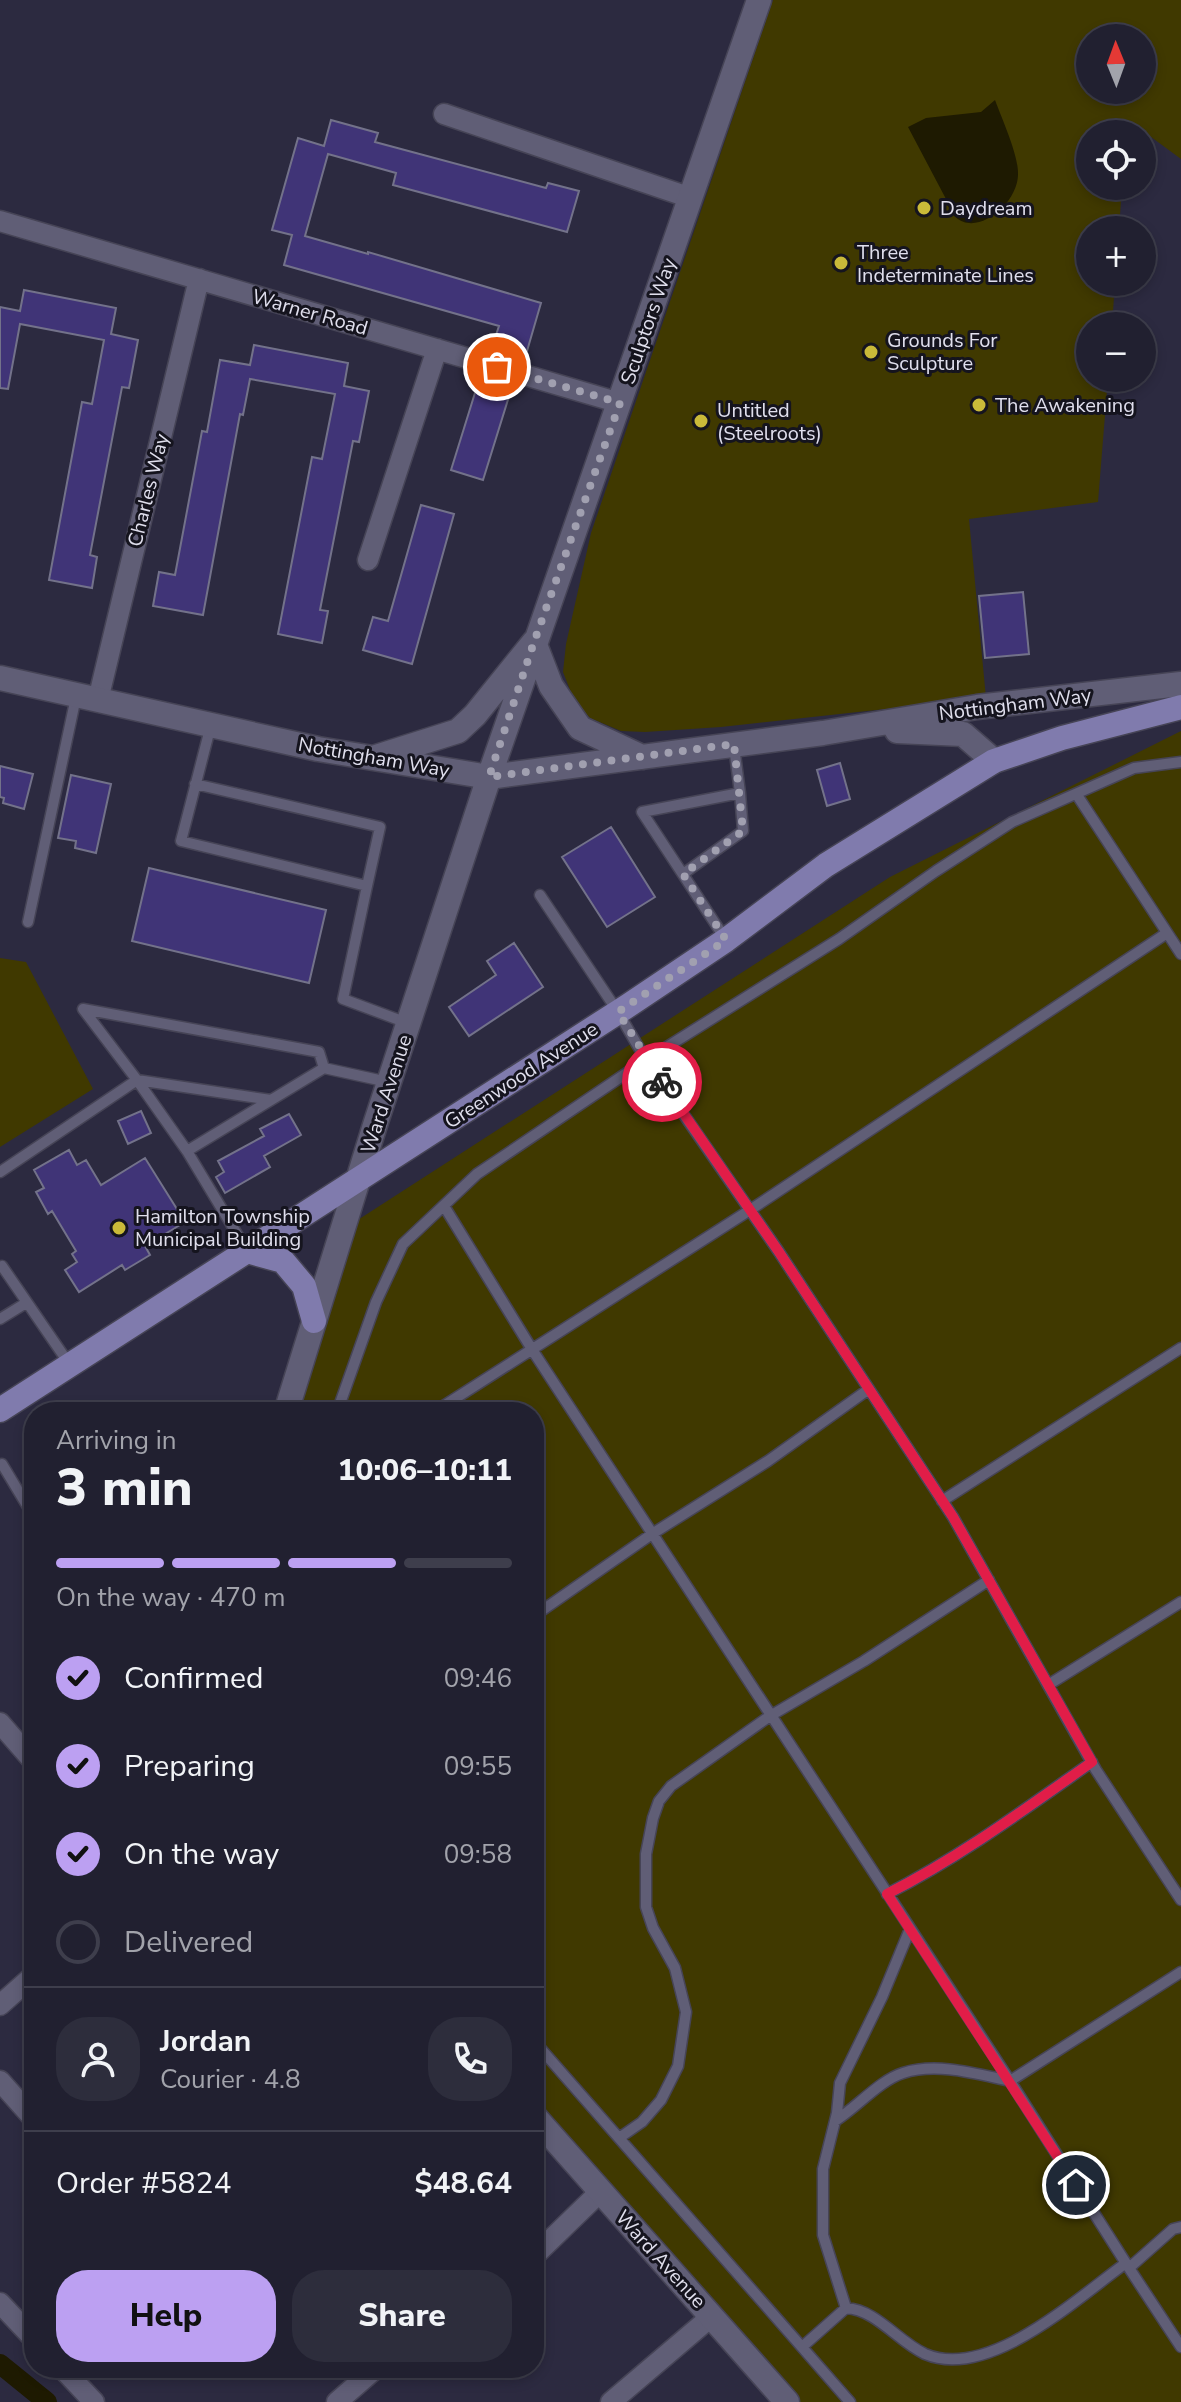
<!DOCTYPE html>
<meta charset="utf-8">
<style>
body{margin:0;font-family:"Nunito Sans",sans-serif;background:#2d2d3c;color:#f1f3f6;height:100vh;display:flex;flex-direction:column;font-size:30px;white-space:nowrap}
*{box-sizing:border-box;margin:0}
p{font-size:26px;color:#a2a3ab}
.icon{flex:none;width:44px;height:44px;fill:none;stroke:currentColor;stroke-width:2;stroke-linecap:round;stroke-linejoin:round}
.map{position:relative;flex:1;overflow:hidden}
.drawer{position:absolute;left:24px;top:1402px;width:520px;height:976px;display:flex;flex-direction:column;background:#212030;border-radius:32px;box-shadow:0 4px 12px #0003,0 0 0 2px #3e3e4c}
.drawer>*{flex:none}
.needle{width:52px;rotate:359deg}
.tools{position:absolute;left:1076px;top:24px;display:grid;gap:16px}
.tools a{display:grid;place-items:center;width:80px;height:80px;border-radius:50%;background:#212030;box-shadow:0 4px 12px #0003,0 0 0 2px #3e3e4c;font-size:40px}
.pin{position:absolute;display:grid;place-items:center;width:68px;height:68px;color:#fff;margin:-34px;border:4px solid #fff;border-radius:50%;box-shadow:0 2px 8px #0007}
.courier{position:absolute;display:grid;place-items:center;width:80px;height:80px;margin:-40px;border:6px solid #e11d48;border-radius:50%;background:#fff;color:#222;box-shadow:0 2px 10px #0007}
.headline em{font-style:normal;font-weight:800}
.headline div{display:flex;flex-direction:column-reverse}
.headline{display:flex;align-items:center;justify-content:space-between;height:136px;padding:0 32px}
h1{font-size:52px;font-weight:800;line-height:60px}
.bar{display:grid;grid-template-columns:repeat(4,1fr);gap:12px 8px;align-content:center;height:96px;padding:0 32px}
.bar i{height:10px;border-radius:6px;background:#3e3e4c}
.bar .active{background:#bca0f2}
.bar p{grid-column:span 4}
.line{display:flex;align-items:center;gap:20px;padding:0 32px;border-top:2px solid #3e3e4c}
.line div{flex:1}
.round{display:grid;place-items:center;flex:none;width:84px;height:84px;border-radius:32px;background:#2d2d3c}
ol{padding:0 32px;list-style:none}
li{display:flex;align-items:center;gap:24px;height:88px}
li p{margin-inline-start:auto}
li .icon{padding:8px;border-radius:50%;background:#bca0f2;color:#111;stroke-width:4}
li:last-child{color:#a2a3ab}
li i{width:44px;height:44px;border:4px solid #3e3e4c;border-radius:50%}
.primary-button{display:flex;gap:16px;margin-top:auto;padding:16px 32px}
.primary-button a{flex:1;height:92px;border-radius:32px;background:#bca0f2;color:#111;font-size:32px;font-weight:800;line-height:92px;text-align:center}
.primary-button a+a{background:#2d2d3c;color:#f1f3f6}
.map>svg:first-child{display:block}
.green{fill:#403900;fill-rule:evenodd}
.water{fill:#1e1a01}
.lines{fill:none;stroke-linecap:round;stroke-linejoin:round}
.canal{stroke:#1e1a01;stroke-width:20}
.building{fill:#403477;stroke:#73728a;stroke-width:2}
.service-casing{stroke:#464456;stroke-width:13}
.minor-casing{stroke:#464456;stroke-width:23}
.tertiary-casing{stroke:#464456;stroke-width:27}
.primary-casing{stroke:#464456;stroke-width:27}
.service{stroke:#605e76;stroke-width:10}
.minor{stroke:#605e76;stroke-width:20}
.tertiary{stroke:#605e76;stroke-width:24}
.primary{stroke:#807bad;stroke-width:24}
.done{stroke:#a1a0b0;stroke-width:8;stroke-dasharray:0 14.4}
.route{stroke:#e11d48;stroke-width:10}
.poi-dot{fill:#caba39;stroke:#15141e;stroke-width:3}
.labels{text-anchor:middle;stroke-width:6;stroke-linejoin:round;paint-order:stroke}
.poi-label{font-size:20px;fill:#e0dfed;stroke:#15141e;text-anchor:start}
.street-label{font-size:20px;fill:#e0dfed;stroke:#15141e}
</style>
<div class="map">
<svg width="1181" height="2402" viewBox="0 0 1181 2402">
<rect width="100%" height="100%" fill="#2c2a40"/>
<path class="green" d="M773,0H1181V159L1128,120L1126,134H1090V186H1122L1119,230H1090V282H1115L1112,326H1090V378H1108L1098,502L969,519L986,698L721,727L645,732L621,731L590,718L574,700L563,672L566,644L591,533ZM1090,38H1142V90H1090Z
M1181,731V2402H785L534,2114V1412H278L336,1234L890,877Z
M0,958L26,962L93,1089L0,1147Z"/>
<path class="water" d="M995,100C1002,119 1018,154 1018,173C1019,210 959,250 946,199L908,127L926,118L981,112Z"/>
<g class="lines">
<path class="canal" d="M0,2364L47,2402"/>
</g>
<path class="building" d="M331,120L378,133L375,142L546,188L548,183L579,191L567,232L393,185L396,173L328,154L305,236L368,254V252L541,303L527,351L494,341L499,326L284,265L292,235L272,230L298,138L324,146Z
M24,290L116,308L111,334L138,340L129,388L122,387L90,555L97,557L92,588L49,580L82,402L92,404L104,340L20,324L8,389L0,388V307L20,311Z
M254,345L348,363L344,386L369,391L359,442L353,441L320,610L328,611L322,643L278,634L312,457L322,459L335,394L250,379L243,415L240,414L203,615L153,606L159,572L175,575L202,431L207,432L220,360L250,365Z
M479,380L511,390L483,480L451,470Z
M421,505L454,514L412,664L363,650L373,617L388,621Z
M1023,592L1029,654L985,658L979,596Z
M840,763L850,799L827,806L817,770Z
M0,766L33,774L24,809L3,803L4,798L0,797Z
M71,775L111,784L96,853L75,848L76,841L58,838Z
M611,827L655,897L607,927L562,857Z
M149,868L326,910L309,983L132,941Z
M514,943L543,987L469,1036L449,1007L496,975L487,961Z
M141,1111L151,1133L128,1144L118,1121Z
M289,1114L301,1135L264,1156L270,1167L225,1193L216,1177L224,1172L218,1161L264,1136L260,1129Z
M69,1150L77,1165L86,1160L101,1185L145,1158L185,1222L145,1246L150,1255L125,1270L122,1265L79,1292L65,1270L77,1262L72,1254L76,1251L52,1211L48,1214L36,1192L44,1188L34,1170Z"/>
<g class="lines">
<defs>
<path id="service" d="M211,725L181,841L367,886L343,999L410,1024
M195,784L380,827L367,886
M1077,795L1181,954
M683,874L743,831L740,793
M540,895L618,1012L646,1060L779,1252L953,1517L1096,1770L1181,1900
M28,922L76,697
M726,940L642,812L740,793L734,746
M271,1100L137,1080L83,1009L319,1052L324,1068
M187,1151L324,1068L388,1082
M0,1172L137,1080L187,1151L246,1249
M444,1206L533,1351L1010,2081
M0,1267L2,1266L70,1365
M0,1319L26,1303
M337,1412L376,1302L403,1244L477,1174L646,1060L839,939L936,871L1012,822L1134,768L1181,762
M434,1412L750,1210L1167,933
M2,1464L34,1517
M942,1501L1181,1348
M534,1616L652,1534L768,1461L869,1389
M1048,1685L1181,1602
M887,1894C960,1857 1025,1809 1092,1762
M534,2041L850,2402
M835,2121C856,2108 880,2080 903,2073C937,2062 977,2074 1010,2081
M619,2138L642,2122L661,2100L678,2066L686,2012L675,1968L653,1928L646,1907V1854L653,1818L659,1801L671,1786L770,1716L864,1661L989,1580
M1181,2227L1173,2229L1129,2268L1181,2347
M1129,2268L1010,2081L1181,1972
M846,2308C877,2310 897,2341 925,2354C989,2381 1077,2298 1126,2263
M802,2347L846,2308L823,2235V2169L837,2113L840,2083L882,1997L910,1929"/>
<path id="minor" d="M444,114L691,198
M0,221L620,403
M368,560L437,349
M98,700L199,279
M0,1723L34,1762
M0,2005L34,1975
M0,2081L34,2119
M534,2256L601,2191
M0,2303L34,2339
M62,2368L94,2402
M337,2402L376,2368
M611,2402L712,2316"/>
<path id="tertiary" d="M0,678L318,749L489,777L823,733L977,707L1181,684
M897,731L963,734L994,761
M376,757L458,731L475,715L534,642L551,686L580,728L642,757
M286,1412L375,1125L489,777L759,0
M534,2116L787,2402"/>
<path id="primary" d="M247,1251L283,1261L304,1286L314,1321
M0,1410L629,1005L726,940L826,865L994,761L1062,738L1181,707"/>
</defs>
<use href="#service" class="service-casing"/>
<use href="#minor" class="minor-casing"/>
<use href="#tertiary" class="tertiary-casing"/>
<use href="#primary" class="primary-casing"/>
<use href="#service" class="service"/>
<use href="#minor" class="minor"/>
<use href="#tertiary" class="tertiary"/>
<use href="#primary" class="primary"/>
</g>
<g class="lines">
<path class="done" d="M497,367L620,403L534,642L489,777L734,744L743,831L683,874L726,940L618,1012L662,1082"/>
<path class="route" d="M662,1082L779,1252L953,1517L1092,1762C1025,1809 960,1857 887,1894L1076,2185"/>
</g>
<g class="poi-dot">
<circle cx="924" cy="208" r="8"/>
<circle cx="841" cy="263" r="8"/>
<circle cx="871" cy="352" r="8"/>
<circle cx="979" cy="405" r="8"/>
<circle cx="701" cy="421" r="8"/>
<circle cx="119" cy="1228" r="8"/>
</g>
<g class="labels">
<g class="poi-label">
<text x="940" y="215">Daydream</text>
<text x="857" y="259">Three<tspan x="857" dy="23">Indeterminate Lines</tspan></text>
<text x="887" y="347">Grounds For<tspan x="887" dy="23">Sculpture</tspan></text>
<text x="995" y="412">The Awakening</text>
<text x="717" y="417">Untitled<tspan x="717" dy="23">(Steelroots)</tspan></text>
<text x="135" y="1223">Hamilton Township<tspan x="135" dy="23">Municipal Building</tspan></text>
</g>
<g class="street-label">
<text transform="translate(310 312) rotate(16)" y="7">Warner Road</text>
<text transform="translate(648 321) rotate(-71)" y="7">Sculptors Way</text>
<text transform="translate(148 490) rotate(-76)" y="7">Charles Way</text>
<text transform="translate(1015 704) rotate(-7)" y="7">Nottingham Way</text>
<text transform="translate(374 757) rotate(10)" y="7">Nottingham Way</text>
<text transform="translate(521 1075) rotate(-33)" y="7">Greenwood Avenue</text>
<text transform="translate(386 1094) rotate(-72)" y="7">Ward Avenue</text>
<text transform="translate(661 2259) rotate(48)" y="7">Ward Avenue</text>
</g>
</g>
</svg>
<div class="tools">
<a><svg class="needle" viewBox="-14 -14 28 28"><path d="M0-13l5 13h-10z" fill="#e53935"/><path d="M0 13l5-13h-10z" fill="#a2a3ab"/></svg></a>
<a><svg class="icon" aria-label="locate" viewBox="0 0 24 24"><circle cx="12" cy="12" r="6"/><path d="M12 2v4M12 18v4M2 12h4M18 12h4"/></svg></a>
<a>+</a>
<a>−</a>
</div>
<div class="pin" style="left:497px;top:367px;background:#ea580c"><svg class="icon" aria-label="bag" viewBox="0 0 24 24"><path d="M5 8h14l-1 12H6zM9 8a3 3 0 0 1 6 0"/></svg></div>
<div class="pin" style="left:1076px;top:2185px;background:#1f2937"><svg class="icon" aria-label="home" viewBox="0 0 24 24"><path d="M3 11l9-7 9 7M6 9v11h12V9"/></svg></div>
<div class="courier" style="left:662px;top:1082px"><svg class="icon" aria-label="bike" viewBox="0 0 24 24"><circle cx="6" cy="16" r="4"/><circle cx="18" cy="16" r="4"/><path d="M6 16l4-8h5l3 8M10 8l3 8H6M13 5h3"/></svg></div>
<section class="drawer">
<div class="headline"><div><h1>3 min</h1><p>Arriving in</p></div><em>10:06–10:11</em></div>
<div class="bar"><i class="active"></i><i class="active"></i><i class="active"></i><i></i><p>On the way · 470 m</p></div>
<ol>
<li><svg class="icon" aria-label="check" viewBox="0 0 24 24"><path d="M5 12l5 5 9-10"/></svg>Confirmed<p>09:46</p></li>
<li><svg class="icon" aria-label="check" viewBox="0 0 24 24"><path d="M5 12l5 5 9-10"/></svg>Preparing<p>09:55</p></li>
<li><svg class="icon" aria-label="check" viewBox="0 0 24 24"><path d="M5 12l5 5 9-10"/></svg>On the way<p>09:58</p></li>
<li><i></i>Delivered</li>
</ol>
<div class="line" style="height:144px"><a class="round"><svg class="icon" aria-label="person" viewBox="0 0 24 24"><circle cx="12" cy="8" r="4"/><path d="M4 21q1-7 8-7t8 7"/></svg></a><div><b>Jordan</b><p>Courier · 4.8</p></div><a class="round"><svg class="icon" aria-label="phone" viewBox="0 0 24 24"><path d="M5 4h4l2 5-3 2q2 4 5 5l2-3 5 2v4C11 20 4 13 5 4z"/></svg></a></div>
<div class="line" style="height:104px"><div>Order #5824</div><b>$48.64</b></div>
<div class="primary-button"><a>Help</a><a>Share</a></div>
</section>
</div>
